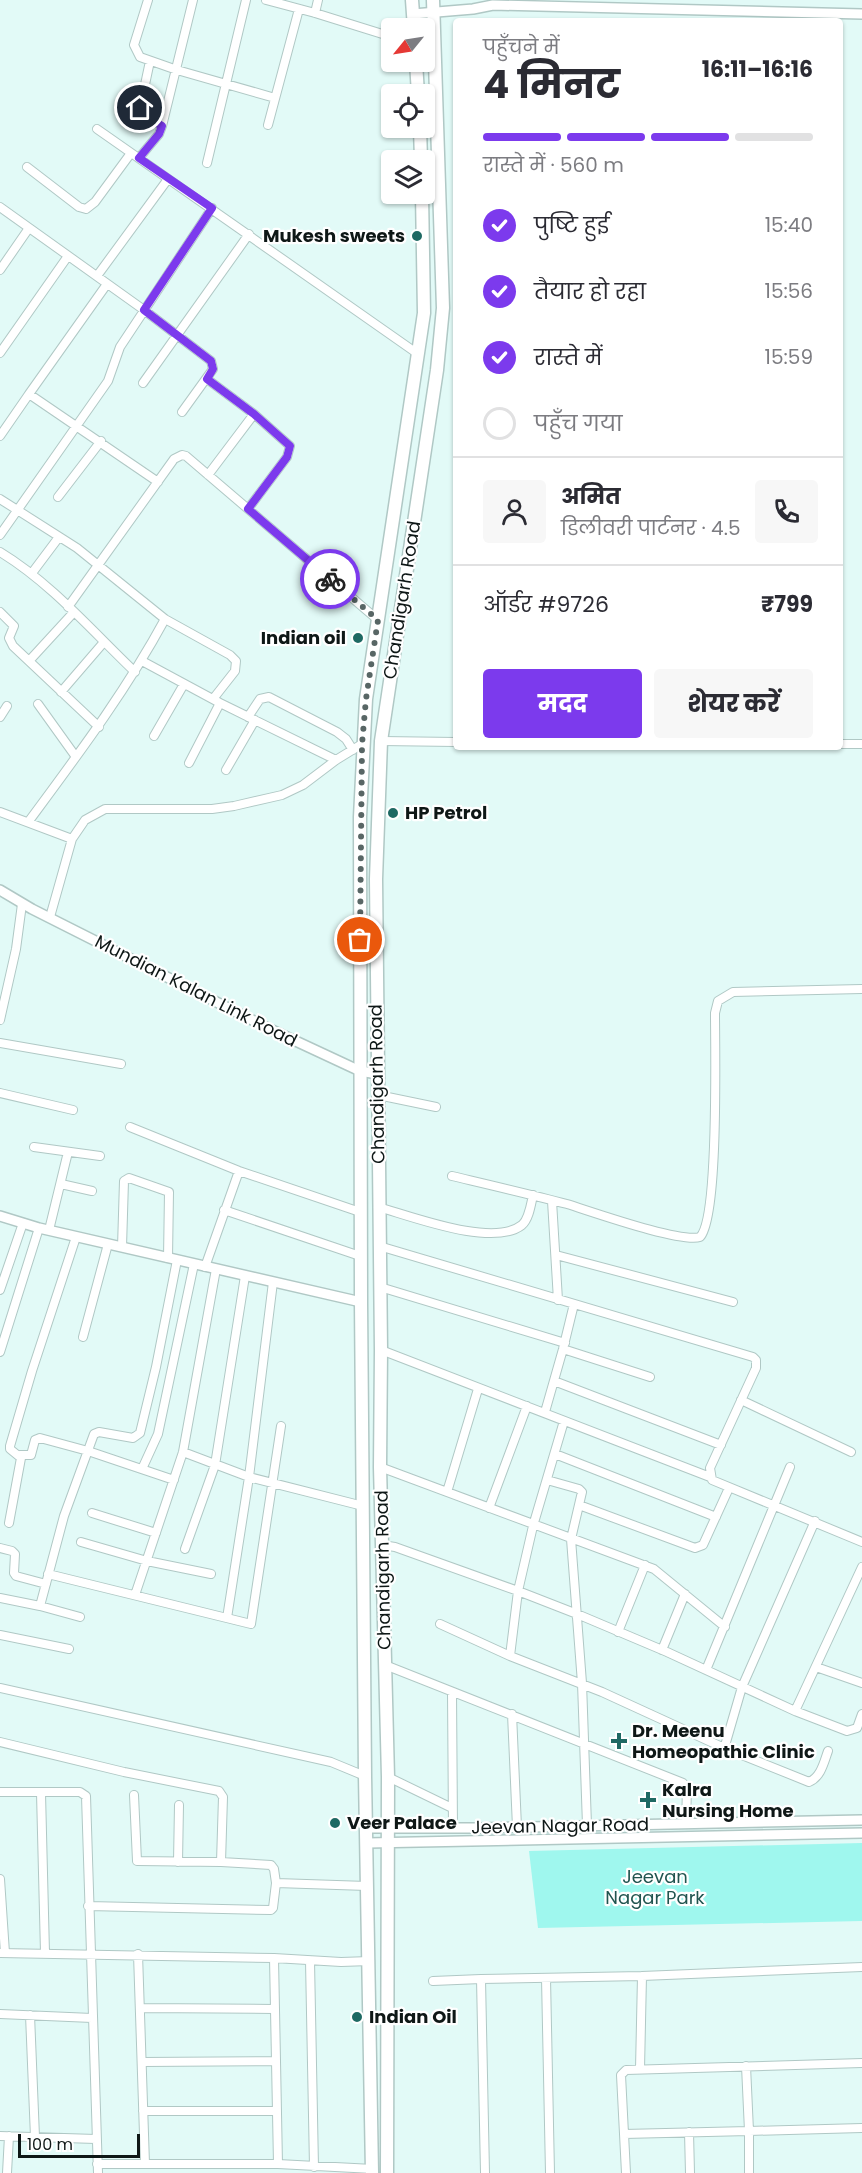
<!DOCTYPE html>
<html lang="hi">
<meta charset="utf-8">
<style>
body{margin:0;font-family:Poppins,"Noto Sans Devanagari",sans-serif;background:#f7f7f7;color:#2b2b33;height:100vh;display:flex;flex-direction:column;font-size:22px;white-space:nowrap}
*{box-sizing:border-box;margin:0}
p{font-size:20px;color:#7c7c81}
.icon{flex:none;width:33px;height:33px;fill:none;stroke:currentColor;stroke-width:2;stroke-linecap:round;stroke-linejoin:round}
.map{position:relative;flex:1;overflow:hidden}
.sheet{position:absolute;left:453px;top:18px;width:390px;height:732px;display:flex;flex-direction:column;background:#fff;border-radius:6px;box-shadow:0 2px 4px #0004}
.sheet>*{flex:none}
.needle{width:39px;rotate:240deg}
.controls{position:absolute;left:381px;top:18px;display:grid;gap:12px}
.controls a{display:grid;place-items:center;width:54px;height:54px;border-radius:6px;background:#fff;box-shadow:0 2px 4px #0004;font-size:30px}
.scale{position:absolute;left:18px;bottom:15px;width:122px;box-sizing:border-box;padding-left:6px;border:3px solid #0e1716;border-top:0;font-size:16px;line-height:21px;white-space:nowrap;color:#0e1716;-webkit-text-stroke:4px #fff;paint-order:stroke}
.pin{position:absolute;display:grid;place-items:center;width:51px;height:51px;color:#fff;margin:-26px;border:3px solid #fff;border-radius:50%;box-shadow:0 2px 6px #0007}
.courier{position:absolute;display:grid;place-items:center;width:60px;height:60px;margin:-30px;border:4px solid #7c3aed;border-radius:50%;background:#fff;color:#222;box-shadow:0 2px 8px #0007}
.head em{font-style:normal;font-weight:700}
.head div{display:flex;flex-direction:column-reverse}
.head{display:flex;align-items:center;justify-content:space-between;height:102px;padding:0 30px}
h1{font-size:39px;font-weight:700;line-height:45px}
.bar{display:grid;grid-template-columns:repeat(4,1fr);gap:9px 6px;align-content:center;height:72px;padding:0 30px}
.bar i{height:8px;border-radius:4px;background:#e1e1e2}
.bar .active{background:#7c3aed}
.bar p{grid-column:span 4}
.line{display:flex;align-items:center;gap:15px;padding:0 30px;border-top:2px solid #e1e1e2}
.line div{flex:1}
.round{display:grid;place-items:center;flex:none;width:63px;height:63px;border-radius:6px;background:#f7f7f7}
ol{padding:0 30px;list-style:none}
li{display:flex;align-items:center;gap:18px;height:66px}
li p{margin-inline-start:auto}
li .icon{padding:6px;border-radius:50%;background:#7c3aed;color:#fff;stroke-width:4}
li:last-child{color:#7c7c81}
li i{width:33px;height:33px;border:3px solid #e1e1e2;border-radius:50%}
.primary-button{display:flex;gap:12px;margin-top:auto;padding:12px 30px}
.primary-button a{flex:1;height:69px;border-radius:6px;background:#7c3aed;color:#fff;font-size:24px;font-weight:700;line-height:69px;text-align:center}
.primary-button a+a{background:#f7f7f7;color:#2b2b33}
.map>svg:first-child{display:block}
.green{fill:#9ff7ee}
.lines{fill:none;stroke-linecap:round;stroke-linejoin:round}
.minor-casing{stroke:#b0c8c5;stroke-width:10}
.tertiary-casing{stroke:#b0c8c5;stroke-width:12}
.primary-casing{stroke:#b0c8c5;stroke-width:15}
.minor{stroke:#fff;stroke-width:8}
.tertiary{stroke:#fff;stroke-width:9}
.primary{stroke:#fff;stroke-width:12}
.done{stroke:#586665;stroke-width:6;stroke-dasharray:0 10.8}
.route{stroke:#7c3aed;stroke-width:8}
.poi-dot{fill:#1e6963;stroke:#fff;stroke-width:2}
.labels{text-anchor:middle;stroke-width:4.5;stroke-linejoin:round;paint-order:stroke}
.poi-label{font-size:18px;font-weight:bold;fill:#0e1716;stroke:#fff;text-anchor:start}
.street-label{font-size:18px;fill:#0e1716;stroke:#fff}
.park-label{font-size:18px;fill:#215550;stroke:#fff}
</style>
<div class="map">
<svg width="862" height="2173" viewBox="0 0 862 2173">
<rect width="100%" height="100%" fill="#e2faf7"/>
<path class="green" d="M862,1843V1921L538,1928L529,1851Z"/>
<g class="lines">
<defs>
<path id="minor" d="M148,0L134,45L140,57L177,70L275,98
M266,0L315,13L392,37
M315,13L318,0
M150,61L140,108L145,116L162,126
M268,125L299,9
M97,129L418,354
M139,158L159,134L162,126L193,0
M207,163L246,0
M27,167L79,207L86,209L95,202L131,153
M0,207L144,310L211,361L213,369L182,412
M0,270L29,228
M97,276L168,179
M0,353L68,256
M207,379L254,414L290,446L287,457L248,509
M143,383L249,234
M29,394L107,284
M0,436L29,394L158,482
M208,475L254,414
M58,497L101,441
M0,499L77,548L165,619L230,655L236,661L235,671L213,699
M0,535L108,381L120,347L212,208
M0,552C51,583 92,631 135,672
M32,573L59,537
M68,607L174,459L182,455L186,456L378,620
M0,612L14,626L9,638L13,646L99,727
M29,661L74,612
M142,661L220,703L336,760
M61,692L104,642
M38,704L76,757
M0,717L7,706
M248,717L260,699L269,697L337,732L346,739L353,750
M154,736L184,684
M381,741L456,742
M840,744H862
M189,763L220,703
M226,770L255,720
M0,812L72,839L50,917
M29,821C77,756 126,691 165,619
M72,839L85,820L105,809H212L234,806L282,795L303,785L336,760L362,744
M0,1020L16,949L22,904
M0,1043L121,1064
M0,1093L73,1110
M378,1095L436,1107
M130,1127L239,1171L360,1212
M34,1147L100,1156
M452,1176C490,1185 529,1194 567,1204C593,1212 680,1243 700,1237C719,1218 715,1048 715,1013L718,1001L733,992L862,989
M61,1184L92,1191
M552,1201L558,1300
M378,1207C411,1216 493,1248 522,1225C529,1219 531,1204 533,1195
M224,1210L360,1256
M49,1230L68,1152
M379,1246L753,1357L756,1360V1368L710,1468L712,1480L862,1542
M122,1247L124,1181L129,1178L169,1192L168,1258
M556,1255L733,1302
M205,1267L239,1171
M380,1287L565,1343
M0,1290L23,1223
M83,1337L108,1244
M563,1349L650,1377
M381,1350L710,1477
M0,1352L39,1228
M554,1381L721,1445
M741,1400L851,1452
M545,1412L563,1349L574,1304
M183,1452L249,1477L363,1506
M555,1454L716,1517
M20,1455H31L35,1440L40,1438L88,1451L174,1480
M380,1467L654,1569L725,1627
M142,1469L158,1434L194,1264
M547,1480L579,1489L582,1492L571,1539L582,1683L587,1825
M447,1492L478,1389
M579,1505L695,1548L703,1545L729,1488
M489,1508L527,1406
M92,1513L156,1533
M9,1523L21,1458L10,1449V1446L32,1371L76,1237
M81,1542L147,1561L211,1574
M382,1545L395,1547L518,1591L577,1614L667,1652L795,1711L847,1731L857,1728L862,1714
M0,1548L12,1551L15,1554L14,1573L16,1576L46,1584
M185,1549L215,1465L245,1276
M48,1574L251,1624L281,1426
M135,1595L183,1452L216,1269
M0,1598L40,1606L64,1516L94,1434L99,1432L133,1438L140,1433L156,1367L177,1260
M40,1606L80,1617
M227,1618L249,1477L273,1282
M440,1624L510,1656L602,1692L722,1747L809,1782C821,1777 824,1762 828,1751
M618,1632L645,1565
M0,1635L69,1649
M662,1650L685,1594
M510,1656L518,1591L533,1526L564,1421
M385,1665L683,1783L687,1788L686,1824
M816,1667L862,1683
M706,1670L790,1467
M0,1688L331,1762L365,1776
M452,1692L453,1828
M795,1711L862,1567
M512,1714L517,1827
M0,1742L124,1772L219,1791L223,1797L221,1862L271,1865L274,1869L276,1883
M724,1749L742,1687L815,1521
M388,1777L452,1808
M0,1792H80L86,1796L98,2173
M41,1793L45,1953
M134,1795L137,1861L221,1862
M178,1862L179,1805
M0,1879L5,1953
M88,1906L271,1910L273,1908L276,1883L367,1886
M0,1953L274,1958L341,1962L370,1961
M138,1954L145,2164
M274,1958L278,2164
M310,1961L314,2167
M546,1978L550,2173
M481,1979L642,1976
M433,1981L481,1979L485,2173
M140,2008L274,2009
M0,2014L92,2018
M30,2015L35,2137
M142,2062L275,2061
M746,2066L749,2131L862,2128
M640,2069L642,1976L862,1967
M143,2111H277
M689,2132L690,2173
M624,2134L749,2131V2173
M0,2136L96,2139
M97,2164H278L373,2169
M7,2173L9,2136
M626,2173L621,2075L626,2070L862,2063"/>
<path id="tertiary" d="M413,14L473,9L493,5L862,14
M0,890L32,909L272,1030L360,1071L377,1074
M0,1216L39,1228L361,1302
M366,1828H479L862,1820
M368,1843L862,1833"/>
<path id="primary" d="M412,0L414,28
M416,62L418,94
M420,128L421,160
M372,2173L365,1776L361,1302L360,817L366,699L424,313L422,194
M387,2173L388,1777L380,1467L381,1350L376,879L381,741L437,370L443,308L433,0"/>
</defs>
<use href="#minor" class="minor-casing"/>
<use href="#tertiary" class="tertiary-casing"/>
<use href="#primary" class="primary-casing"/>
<use href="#minor" class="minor"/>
<use href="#tertiary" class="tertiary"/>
<use href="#primary" class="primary"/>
</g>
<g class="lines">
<path class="done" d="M330,579L378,620L366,699L362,744L360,940"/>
<path class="route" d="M140,108L145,116L162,126L159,134L139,158L212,208L144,310L211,361L213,369L207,379L254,414L290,446L287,457L248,509L330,579"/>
</g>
<g class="poi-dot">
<circle cx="417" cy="236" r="6"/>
<circle cx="358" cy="638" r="6"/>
<circle cx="393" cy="813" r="6"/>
<path d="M616 1732h6v6h6v6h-6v6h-6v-6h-6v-6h6z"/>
<path d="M645 1791h6v6h6v6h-6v6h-6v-6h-6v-6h6z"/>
<circle cx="335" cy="1823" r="6"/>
<circle cx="357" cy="2017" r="6"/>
</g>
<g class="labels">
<g class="poi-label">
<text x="405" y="242" text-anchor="end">Mukesh sweets</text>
<text x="346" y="644" text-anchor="end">Indian oil</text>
<text x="405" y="819">HP Petrol</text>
<text x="632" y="1737">Dr. Meenu<tspan x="632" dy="21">Homeopathic Clinic</tspan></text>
<text x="662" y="1796">Kalra<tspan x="662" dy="21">Nursing Home</tspan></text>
<text x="347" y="1829">Veer Palace</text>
<text x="369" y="2023">Indian Oil</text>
</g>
<g class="street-label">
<text transform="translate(402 600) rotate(-81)" y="6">Chandigarh Road</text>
<text transform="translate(196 991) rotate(27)" y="6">Mundian Kalan Link Road</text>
<text transform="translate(377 1084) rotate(-91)" y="6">Chandigarh Road</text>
<text transform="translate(383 1570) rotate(-91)" y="6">Chandigarh Road</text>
<text transform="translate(560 1826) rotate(-1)" y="6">Jeevan Nagar Road</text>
</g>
<g class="park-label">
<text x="655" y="1883">Jeevan<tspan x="655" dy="21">Nagar Park</tspan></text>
</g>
</g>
</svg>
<div class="controls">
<a><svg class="needle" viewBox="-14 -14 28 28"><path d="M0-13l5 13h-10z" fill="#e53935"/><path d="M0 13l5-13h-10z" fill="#7c7c81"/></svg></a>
<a><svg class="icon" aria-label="locate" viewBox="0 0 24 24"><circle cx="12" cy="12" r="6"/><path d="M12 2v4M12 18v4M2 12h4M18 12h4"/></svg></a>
<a><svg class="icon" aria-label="layers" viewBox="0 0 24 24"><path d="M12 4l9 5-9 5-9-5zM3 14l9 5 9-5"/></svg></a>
</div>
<div class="scale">100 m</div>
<div class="pin" style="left:360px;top:940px;background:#ea580c"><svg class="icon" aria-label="bag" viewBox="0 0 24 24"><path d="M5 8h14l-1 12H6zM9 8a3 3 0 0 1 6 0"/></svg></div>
<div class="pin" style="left:140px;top:108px;background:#1f2937"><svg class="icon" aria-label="home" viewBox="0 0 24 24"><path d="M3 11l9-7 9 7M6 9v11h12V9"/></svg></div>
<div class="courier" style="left:330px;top:579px"><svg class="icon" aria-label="bike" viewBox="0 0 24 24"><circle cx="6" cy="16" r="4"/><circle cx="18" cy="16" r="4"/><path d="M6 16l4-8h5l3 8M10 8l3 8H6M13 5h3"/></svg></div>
<section class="sheet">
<div class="head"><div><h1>4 मिनट</h1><p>पहुँचने में</p></div><em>16:11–16:16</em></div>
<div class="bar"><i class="active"></i><i class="active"></i><i class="active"></i><i></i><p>रास्ते में · 560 m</p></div>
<ol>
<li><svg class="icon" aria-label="check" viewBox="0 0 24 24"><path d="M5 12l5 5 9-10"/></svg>पुष्टि हुई<p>15:40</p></li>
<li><svg class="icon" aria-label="check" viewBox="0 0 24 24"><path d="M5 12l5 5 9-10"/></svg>तैयार हो रहा<p>15:56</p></li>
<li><svg class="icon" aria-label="check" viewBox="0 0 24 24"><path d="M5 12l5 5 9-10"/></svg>रास्ते में<p>15:59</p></li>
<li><i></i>पहुँच गया</li>
</ol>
<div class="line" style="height:108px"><a class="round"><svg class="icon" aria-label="person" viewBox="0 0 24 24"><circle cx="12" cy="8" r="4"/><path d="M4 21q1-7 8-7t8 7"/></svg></a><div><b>अमित</b><p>डिलीवरी पार्टनर · 4.5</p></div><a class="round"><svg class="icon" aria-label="phone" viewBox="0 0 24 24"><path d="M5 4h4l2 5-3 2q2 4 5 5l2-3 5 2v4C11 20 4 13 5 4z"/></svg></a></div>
<div class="line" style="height:78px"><div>ऑर्डर #9726</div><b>₹799</b></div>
<div class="primary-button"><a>मदद</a><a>शेयर करें</a></div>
</section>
</div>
